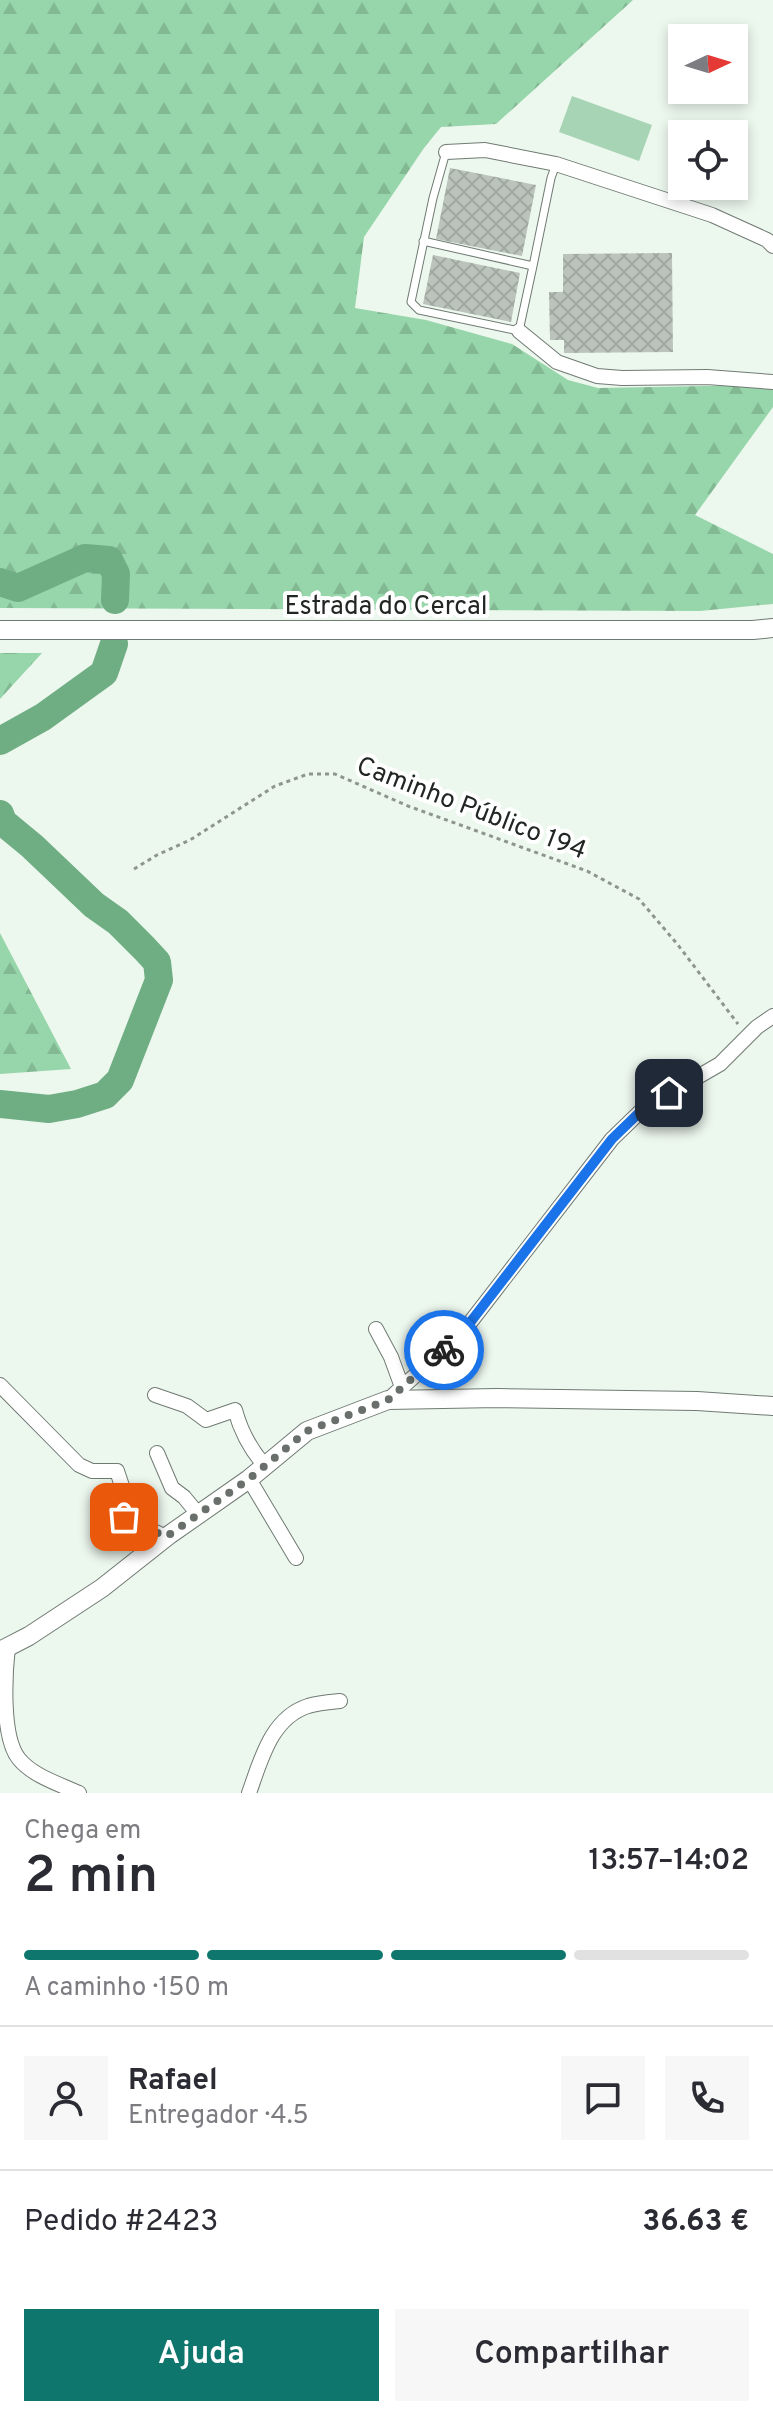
<!DOCTYPE html>
<html lang="pt">
<meta charset="utf-8">
<style>
body{margin:0;font-family:Overpass,sans-serif;background:#f7f7f7;color:#2b2b33;height:100vh;display:flex;flex-direction:column;font-size:30px;white-space:nowrap}
*{box-sizing:border-box;margin:0}
p{font-size:26px;color:#7c7c81}
.icon{flex:none;width:44px;height:44px;fill:none;stroke:currentColor;stroke-width:2;stroke-linecap:round;stroke-linejoin:round}
.map{position:relative;height:1793px;overflow:hidden}
.sheet{display:flex;flex-direction:column;background:#fff;flex:1}
.sheet>*{flex:none}
.needle{width:52px;rotate:86deg}
.fabs{position:absolute;left:668px;top:24px;display:grid;gap:16px}
.fabs a{display:grid;place-items:center;width:80px;height:80px;border-radius:0px;background:#fff;box-shadow:0 4px 12px #0003;font-size:40px}
.pin{position:absolute;display:grid;place-items:center;width:68px;height:68px;color:#fff;margin:-34px;border-radius:16px;box-shadow:0 4px 12px #0006}
.courier{position:absolute;display:grid;place-items:center;width:80px;height:80px;margin:-40px;border:6px solid #1a73e8;border-radius:50%;background:#fff;color:#222;box-shadow:0 2px 10px #0007}
.headline em{font-style:normal;font-weight:600}
.headline div{display:flex;flex-direction:column-reverse}
.headline{display:flex;align-items:center;justify-content:space-between;height:136px;padding:0 24px}
h1{font-size:52px;font-weight:600;line-height:60px}
.bar{display:grid;grid-template-columns:repeat(4,1fr);gap:12px 8px;align-content:center;height:96px;padding:0 24px}
.bar i{height:10px;border-radius:6px;background:#e1e1e2}
.bar .on{background:#0f766e}
.bar p{grid-column:span 4}
.line{display:flex;align-items:center;gap:20px;padding:0 24px;border-top:2px solid #e1e1e2}
.line div{flex:1}
.round{display:grid;place-items:center;flex:none;width:84px;height:84px;border-radius:0px;background:#f7f7f7}
.primary-button{display:flex;gap:16px;margin-top:auto;padding:16px 24px}
.primary-button a{flex:1;height:92px;border-radius:0px;background:#0f766e;color:#fff;font-size:32px;font-weight:600;line-height:92px;text-align:center}
.primary-button a+a{background:#f7f7f7;color:#2b2b33}
.map>svg:first-child{display:block}
.forest{fill:url(#forest-firs)}
.pitch{fill:#a7d4b4}
.lines{fill:none;stroke-linecap:round;stroke-linejoin:round}
.river{stroke:#6fad83;stroke-width:28}
.building{fill:url(#building-cross-hatch)}
.service-casing{stroke:#707a73;stroke-width:9}
.minor-casing{stroke:#707a73;stroke-width:16}
.tertiary-casing{stroke:#707a73;stroke-width:20}
.path{stroke:#8e958f;stroke-width:3;stroke-dasharray:4 4;stroke-linecap:butt}
.service{stroke:#fff;stroke-width:7}
.minor{stroke:#fff;stroke-width:14}
.tertiary{stroke:#fff;stroke-width:18}
.done{stroke:#696f6a;stroke-width:8;stroke-dasharray:0 14.4}
.route{stroke:#1a73e8;stroke-width:10}
.labels{text-anchor:middle;stroke-width:8;stroke-linejoin:round;paint-order:stroke}
.street-label{font-size:26px;fill:#222623;stroke:#fff}
</style>
<div class="map">
<svg width="773" height="1793" viewBox="0 0 773 1793">
<defs>
<pattern id="forest-firs" width="22" height="20" patternUnits="userSpaceOnUse" patternTransform="scale(2)"><rect width="22" height="20" fill="#97d6aa"/><path d="M5 1l3.5 6h-7zM16 11l3.5 6h-7z" fill="#82b892"/></pattern>
<pattern id="building-cross-hatch" width="8" height="8" patternUnits="userSpaceOnUse" patternTransform="scale(2)"><rect width="8" height="8" fill="#bac4bc"/><path d="M0 0l8 8M0 8l8-8" fill="none" stroke="#a0a8a1"/></pattern>
</defs>
<rect width="100%" height="100%" fill="#ecf7ee"/>
<path class="forest" d="M0,0H633L496,124L441,127L424,148L364,237L355,308L426,320L512,344L568,380L598,388L761,385L773,390V407L695,515L773,554V604L700,611L0,608Z
M0,653H42L0,699Z
M0,933L71,1069L0,1074Z"/>
<path class="pitch" d="M572,96L652,125L639,161L559,132Z"/>
<g class="lines">
<path class="river" d="M0,582L18,588L85,558L109,560L116,574L115,600
M0,741L43,717L104,673L114,644
M0,814L3,822L32,846L94,905L118,922L144,948L157,962L159,980L120,1080L105,1095L77,1104L49,1109L0,1104"/>
</g>
<path class="building" d="M450,168L536,185L522,256L436,239Z
M672,253L673,352L564,353V340H550L549,292H563V254Z
M433,255L520,273L511,322L423,304Z"/>
<g class="lines">
<defs>
<path id="service" d="M446,152L433,198L411,302L419,310L519,331L533,266
M423,241L533,266L551,178L556,164"/>
<path id="minor" d="M446,152L485,150L556,164L712,215L767,240L773,246
M519,331L557,362L597,376L622,378L707,377L773,382
M376,1329L391,1357L402,1387
M0,1385L79,1465L92,1471H117L124,1492L118,1507L130,1530L147,1528L166,1537
M155,1395L187,1406L206,1420L235,1410C241,1432 250,1449 265,1466
M388,1400L462,1333L612,1139L644,1108L720,1064L757,1027L773,1016
M157,1453L172,1488L184,1497L198,1514
M249,1479L296,1558
M8,1646C5,1673 1,1737 19,1759C33,1776 59,1784 79,1793
M249,1793C261,1760 271,1718 308,1706C318,1703 330,1702 340,1701"/>
<path id="tertiary" d="M0,630H753L773,628
M0,1651L29,1636L102,1588L169,1535L249,1479L307,1431L388,1400L497,1398L697,1401L773,1406"/>
</defs>
<use href="#service" class="service-casing"/>
<use href="#minor" class="minor-casing"/>
<use href="#tertiary" class="tertiary-casing"/>
<path class="path" d="M134,869L157,855L190,840L275,786L308,774H335L408,806L587,871L639,899L678,945L738,1024"/>
<use href="#service" class="service"/>
<use href="#minor" class="minor"/>
<use href="#tertiary" class="tertiary"/>
</g>
<g class="lines">
<path class="done" d="M124,1517L130,1530L147,1528L166,1537L249,1479L307,1431L388,1400L444,1350"/>
<path class="route" d="M444,1350L462,1333L612,1139L644,1108L669,1093"/>
</g>
<g class="labels">
<g class="street-label">
<text x="386" y="614">Estrada do Cercal</text>
<text transform="translate(472 807) rotate(21)" y="9">Caminho Público 194</text>
</g>
</g>
</svg>
<div class="fabs">
<a><svg class="needle" viewBox="-14 -14 28 28"><path d="M0-13l5 13h-10z" fill="#e53935"/><path d="M0 13l5-13h-10z" fill="#7c7c81"/></svg></a>
<a><svg class="icon" aria-label="locate" viewBox="0 0 24 24"><circle cx="12" cy="12" r="6"/><path d="M12 2v4M12 18v4M2 12h4M18 12h4"/></svg></a>
</div>
<div class="pin" style="left:124px;top:1517px;background:#ea580c"><svg class="icon" aria-label="bag" viewBox="0 0 24 24"><path d="M5 8h14l-1 12H6zM9 8a3 3 0 0 1 6 0"/></svg></div>
<div class="pin" style="left:669px;top:1093px;background:#1f2937"><svg class="icon" aria-label="home" viewBox="0 0 24 24"><path d="M3 11l9-7 9 7M6 9v11h12V9"/></svg></div>
<div class="courier" style="left:444px;top:1350px"><svg class="icon" aria-label="bike" viewBox="0 0 24 24"><circle cx="6" cy="16" r="4"/><circle cx="18" cy="16" r="4"/><path d="M6 16l4-8h5l3 8M10 8l3 8H6M13 5h3"/></svg></div>
</div>
<section class="sheet">
<div class="headline"><div><h1>2 min</h1><p>Chega em</p></div><em>13:57–14:02</em></div>
<div class="bar"><i class="on"></i><i class="on"></i><i class="on"></i><i></i><p>A caminho · 150 m</p></div>
<div class="line" style="height:144px"><a class="round"><svg class="icon" aria-label="person" viewBox="0 0 24 24"><circle cx="12" cy="8" r="4"/><path d="M4 21q1-7 8-7t8 7"/></svg></a><div><b>Rafael</b><p>Entregador · 4.5</p></div><a class="round"><svg class="icon" aria-label="chat" viewBox="0 0 24 24"><path d="M4 5h16v11H9l-5 4z"/></svg></a><a class="round"><svg class="icon" aria-label="phone" viewBox="0 0 24 24"><path d="M5 4h4l2 5-3 2q2 4 5 5l2-3 5 2v4C11 20 4 13 5 4z"/></svg></a></div>
<div class="line" style="height:104px"><div>Pedido #2423</div><b>36.63 €</b></div>
<div class="primary-button"><a>Ajuda</a><a>Compartilhar</a></div>
</section>
